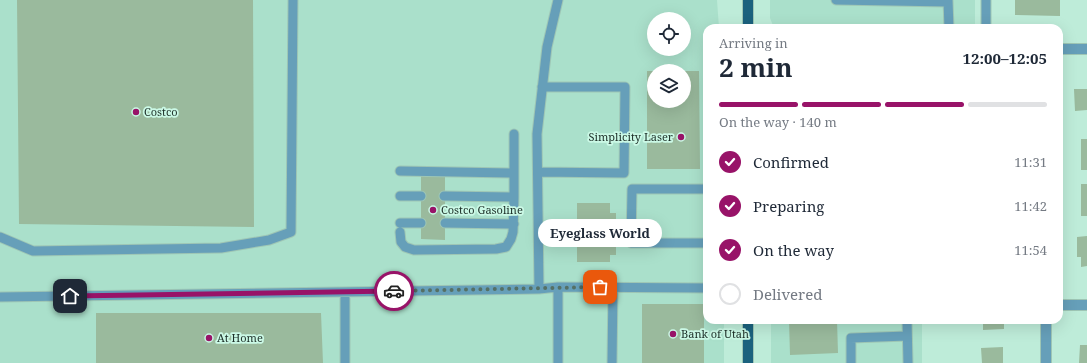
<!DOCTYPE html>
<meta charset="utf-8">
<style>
body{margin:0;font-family:"Noto Serif",serif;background:#f6f6f7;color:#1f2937;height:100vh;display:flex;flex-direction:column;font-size:15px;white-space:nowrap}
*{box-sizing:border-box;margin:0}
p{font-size:13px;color:#747a83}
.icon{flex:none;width:22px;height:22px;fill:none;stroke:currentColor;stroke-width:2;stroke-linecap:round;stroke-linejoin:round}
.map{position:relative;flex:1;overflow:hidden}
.drawer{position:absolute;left:703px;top:24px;width:360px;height:300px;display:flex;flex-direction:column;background:#fff;border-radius:12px;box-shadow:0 4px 16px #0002}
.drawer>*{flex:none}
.buttons{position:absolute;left:647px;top:12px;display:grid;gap:8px}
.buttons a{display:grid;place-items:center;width:44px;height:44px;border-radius:50%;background:#fff;box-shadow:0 4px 16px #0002;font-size:20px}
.pin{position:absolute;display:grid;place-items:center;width:34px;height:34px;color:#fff;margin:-17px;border-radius:8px;box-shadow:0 2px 6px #0006}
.courier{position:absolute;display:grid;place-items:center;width:40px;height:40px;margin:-20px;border:3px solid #981368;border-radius:50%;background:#fff;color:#222;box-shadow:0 1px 5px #0007}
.bubble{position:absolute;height:28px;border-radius:14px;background:#fff;box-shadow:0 4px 16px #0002;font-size:13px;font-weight:700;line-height:28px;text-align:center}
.summary em{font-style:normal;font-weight:700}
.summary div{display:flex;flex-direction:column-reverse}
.summary{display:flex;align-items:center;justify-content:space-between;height:68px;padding:0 16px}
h1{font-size:26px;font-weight:700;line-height:30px}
.bar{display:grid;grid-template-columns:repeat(4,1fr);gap:6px 4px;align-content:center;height:48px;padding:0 16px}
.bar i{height:5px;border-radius:3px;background:#e0e1e3}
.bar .on{background:#981368}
.bar p{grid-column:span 4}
ol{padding:0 16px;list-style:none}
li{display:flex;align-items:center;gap:12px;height:44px}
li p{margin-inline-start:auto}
li .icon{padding:4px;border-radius:50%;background:#981368;color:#fff;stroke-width:4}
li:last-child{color:#747a83}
li i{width:22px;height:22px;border:2px solid #e0e1e3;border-radius:50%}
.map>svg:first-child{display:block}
.built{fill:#aae0cb;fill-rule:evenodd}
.building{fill:#9aba9d}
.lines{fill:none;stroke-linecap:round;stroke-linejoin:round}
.lane-casing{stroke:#9ec6b5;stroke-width:11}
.street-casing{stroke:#9ec6b5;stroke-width:12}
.primary-casing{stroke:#9ec6b5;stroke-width:12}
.lane{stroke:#669fb9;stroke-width:9}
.street{stroke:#669fb9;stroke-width:10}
.primary{stroke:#1b627e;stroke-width:10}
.done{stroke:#557065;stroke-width:4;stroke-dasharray:0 7.2}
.route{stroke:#981368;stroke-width:5}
.poi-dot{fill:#981368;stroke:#cbf9e6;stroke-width:1.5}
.labels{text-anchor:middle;stroke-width:3.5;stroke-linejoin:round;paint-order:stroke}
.poi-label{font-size:11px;fill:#1c2e27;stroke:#cbf9e6;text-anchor:start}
</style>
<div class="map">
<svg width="1087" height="363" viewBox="0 0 1087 363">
<rect width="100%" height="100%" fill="#beecd9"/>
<path class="built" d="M0,0H717L719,28H707V320H724V363H0ZM654,19H684V49H654ZM654,71H684V101H654Z
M770,0H975V28H774L770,18Z
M771,320H922V363H771Z"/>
<path class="building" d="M17,0H253L254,227L19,224Z
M1015,0H1060V16L1015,15Z
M647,71H654V101H684V71H699L700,169H647Z
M1074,89H1087V110L1075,111Z
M1081,139H1087V170H1081Z
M421,176H445V240L421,239Z
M1081,184H1087V216H1081Z
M577,203H610V213H616V255H610V262H577Z
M1087,236V266L1081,267V257H1077V237Z
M642,304H704V363H642Z
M96,313H321L323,363H96Z
M789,320H837L838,353L790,355Z
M983,320H1004V329L983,330Z
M1080,345H1087V363H1079Z
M1003,347V363H982L981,348Z"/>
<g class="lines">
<defs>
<path id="lane" d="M836,0L948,2
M948,0L949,28
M986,28V0
M400,171L514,173
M538,172L624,173L625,87H542
M707,189H632L631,243H707
M400,196H421
M444,196L514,197V134
M400,223H421
M445,223L514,224
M400,232L401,242L405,247L414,250L496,249L506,247L511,239L513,232L514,197
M0,237L33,251L221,248L269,240L291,232L293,0
M539,289L537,134L547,47L558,0
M345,292V363
M0,297L539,289L558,287L707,288
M907,320L908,363
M558,363V287
M612,363L613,287
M851,363V338L907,336"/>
<path id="street" d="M1059,49H1087
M1059,305H1087
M1046,320V363"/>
<path id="primary" d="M748,0V28
M748,320V363"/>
</defs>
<use href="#lane" class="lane-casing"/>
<use href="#street" class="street-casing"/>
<use href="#primary" class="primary-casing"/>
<use href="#lane" class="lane"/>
<use href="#street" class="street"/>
<use href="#primary" class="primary"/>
</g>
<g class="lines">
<path class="done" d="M394,291L600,287"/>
<path class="route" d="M70,296L394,291"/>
</g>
<g class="poi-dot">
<circle cx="136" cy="112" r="4"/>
<circle cx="681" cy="137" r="4"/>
<circle cx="433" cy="210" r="4"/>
<circle cx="673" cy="334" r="4"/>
<circle cx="209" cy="338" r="4"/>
</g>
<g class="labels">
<g class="poi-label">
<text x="144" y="116">Costco</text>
<text x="673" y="141" text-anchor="end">Simplicity Laser</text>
<text x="441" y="214">Costco Gasoline</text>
<text x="681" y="338">Bank of Utah</text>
<text x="217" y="342">At Home</text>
</g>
</g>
</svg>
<div class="buttons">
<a><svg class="icon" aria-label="locate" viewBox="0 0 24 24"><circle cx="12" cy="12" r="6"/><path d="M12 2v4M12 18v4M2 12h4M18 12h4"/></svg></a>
<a><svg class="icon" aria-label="layers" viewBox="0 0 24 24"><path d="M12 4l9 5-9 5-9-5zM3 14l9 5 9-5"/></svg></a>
</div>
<div class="pin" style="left:600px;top:287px;background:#ea580c"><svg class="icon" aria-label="bag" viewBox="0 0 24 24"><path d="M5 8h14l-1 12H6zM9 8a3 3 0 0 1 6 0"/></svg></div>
<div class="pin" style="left:70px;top:296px;background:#1f2937"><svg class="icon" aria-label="home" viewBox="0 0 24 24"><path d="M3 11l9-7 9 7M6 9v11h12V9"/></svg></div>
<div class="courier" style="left:394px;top:291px"><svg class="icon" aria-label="car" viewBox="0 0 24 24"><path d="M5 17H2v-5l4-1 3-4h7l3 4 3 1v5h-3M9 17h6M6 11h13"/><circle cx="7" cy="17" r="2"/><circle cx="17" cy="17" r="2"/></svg></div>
<div class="bubble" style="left:538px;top:219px;width:124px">Eyeglass World</div>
<section class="drawer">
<div class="summary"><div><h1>2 min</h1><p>Arriving in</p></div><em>12:00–12:05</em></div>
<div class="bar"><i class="on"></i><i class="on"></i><i class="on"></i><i></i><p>On the way · 140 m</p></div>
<ol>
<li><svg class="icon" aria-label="check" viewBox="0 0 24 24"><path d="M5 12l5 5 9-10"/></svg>Confirmed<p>11:31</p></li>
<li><svg class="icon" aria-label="check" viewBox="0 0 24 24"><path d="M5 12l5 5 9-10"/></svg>Preparing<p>11:42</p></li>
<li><svg class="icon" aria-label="check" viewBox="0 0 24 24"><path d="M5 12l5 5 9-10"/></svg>On the way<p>11:54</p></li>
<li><i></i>Delivered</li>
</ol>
</section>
</div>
